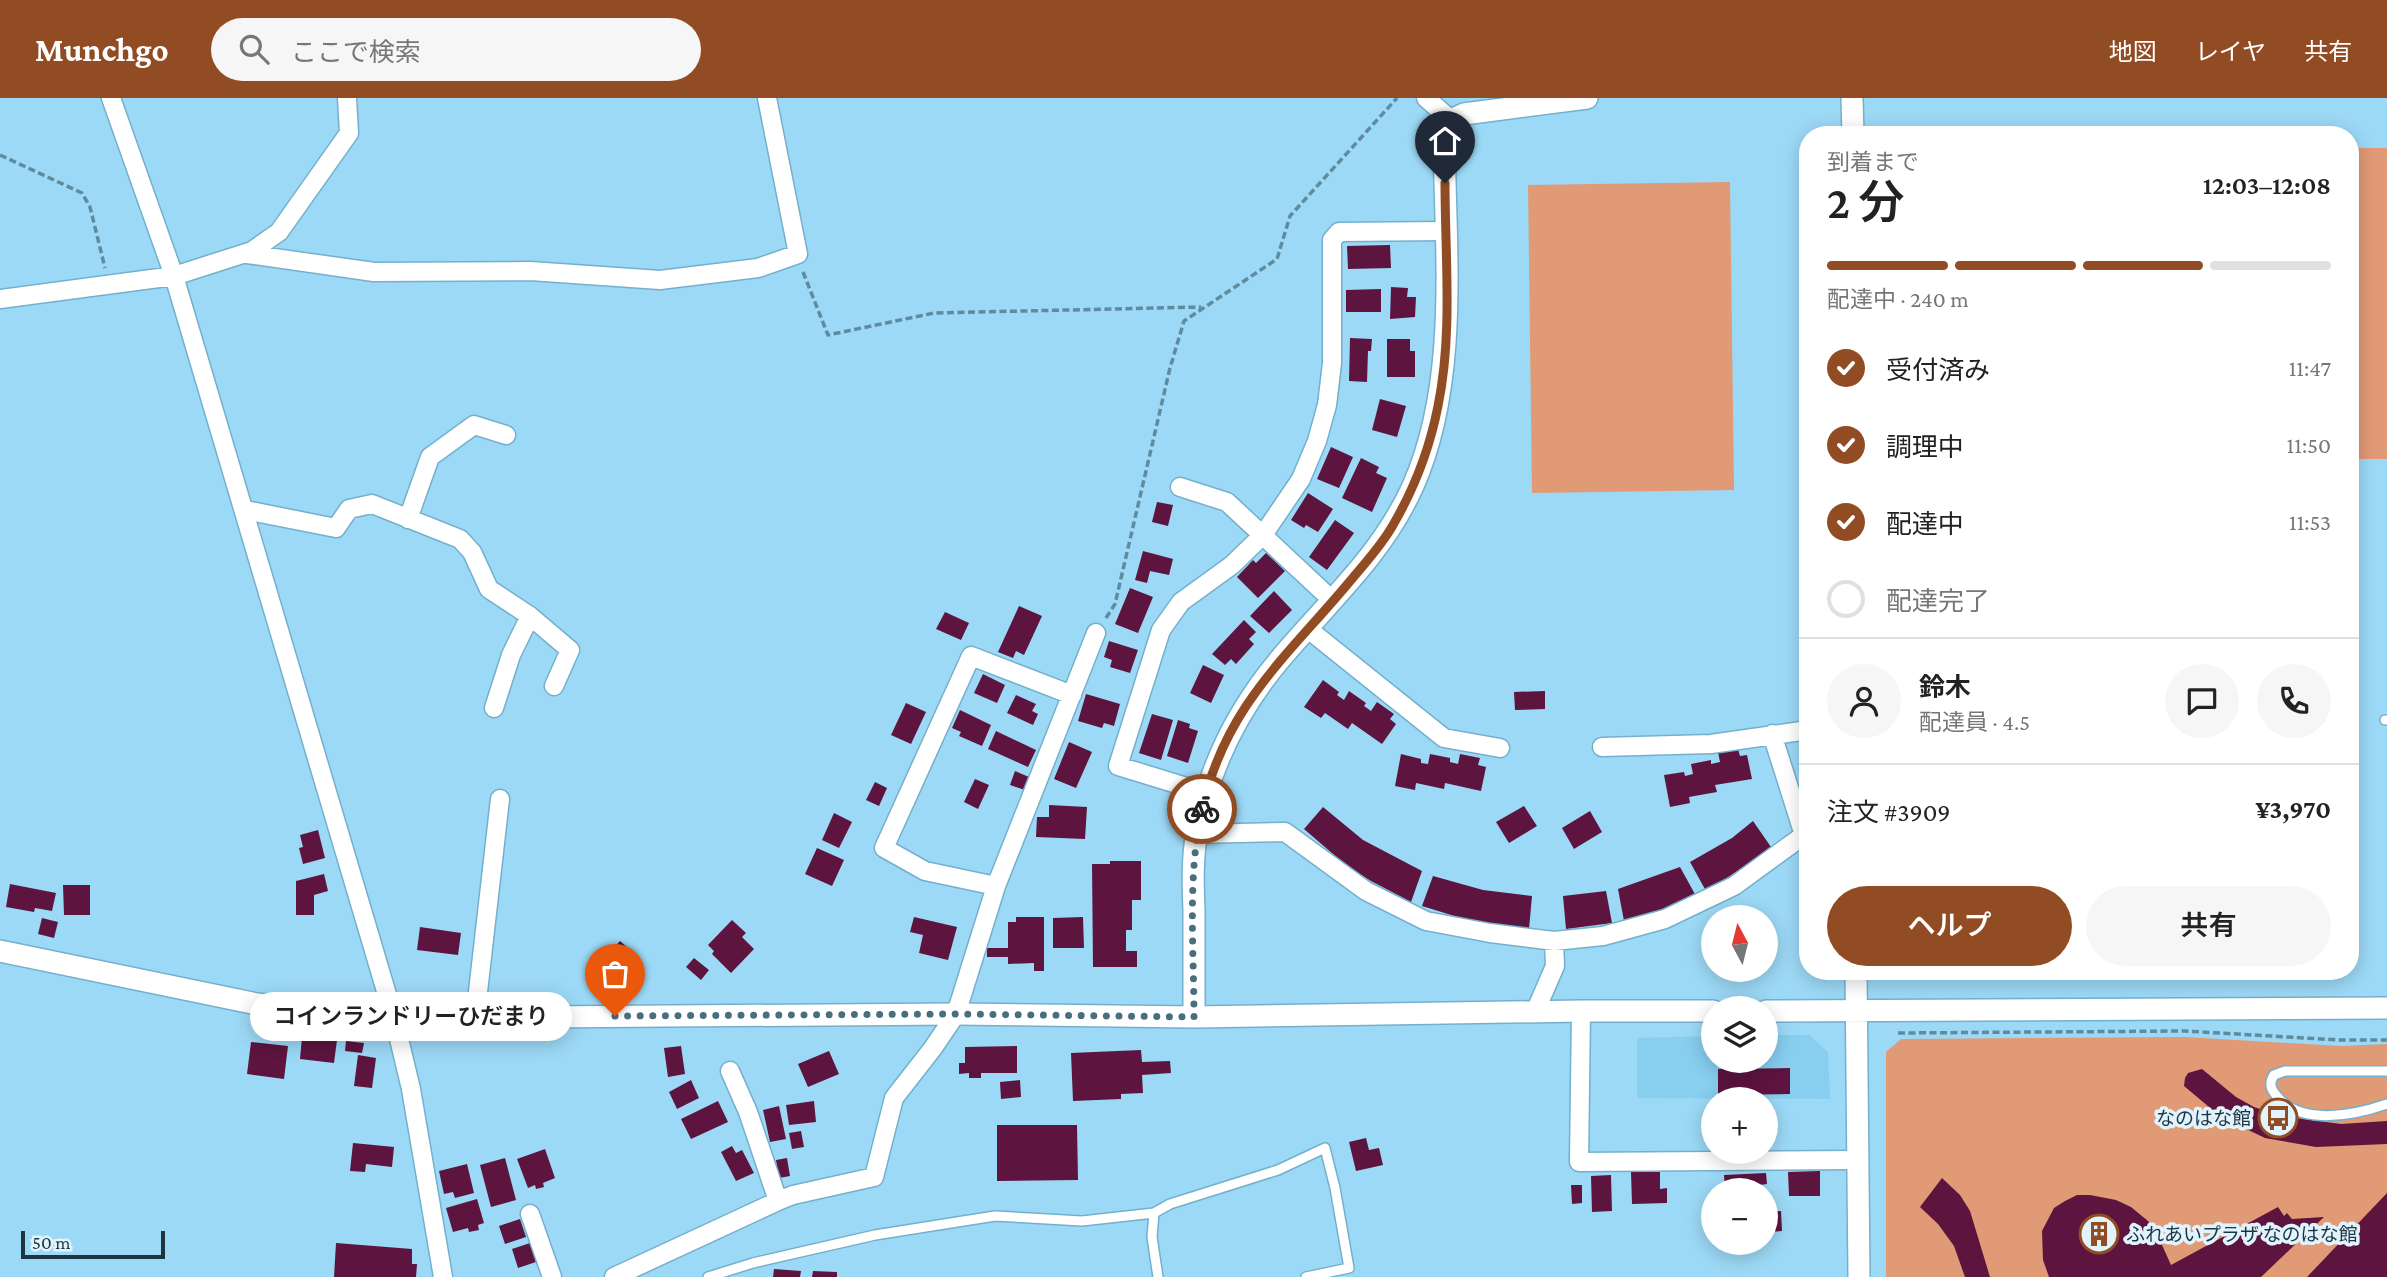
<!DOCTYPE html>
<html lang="ja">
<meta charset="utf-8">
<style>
body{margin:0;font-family:"Crimson Pro","Noto Sans JP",serif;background:#f6f6f6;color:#222;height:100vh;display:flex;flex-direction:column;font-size:26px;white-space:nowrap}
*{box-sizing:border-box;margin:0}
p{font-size:23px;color:#767676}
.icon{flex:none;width:38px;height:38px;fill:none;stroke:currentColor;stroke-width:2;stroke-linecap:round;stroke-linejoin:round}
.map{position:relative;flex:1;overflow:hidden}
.panel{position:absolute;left:1799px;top:28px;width:560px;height:854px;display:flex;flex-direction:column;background:#fff;border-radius:28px;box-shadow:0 4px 18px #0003}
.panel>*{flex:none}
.needle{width:46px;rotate:353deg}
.buttons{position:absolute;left:1701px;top:807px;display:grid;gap:14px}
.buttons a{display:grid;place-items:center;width:77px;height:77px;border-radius:50%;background:#fff;box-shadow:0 4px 18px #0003;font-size:35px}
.scale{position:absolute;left:21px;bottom:18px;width:144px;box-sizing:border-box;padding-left:7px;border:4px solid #1c3541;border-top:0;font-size:19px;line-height:24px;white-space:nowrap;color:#1c3541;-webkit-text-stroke:5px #e1f3fc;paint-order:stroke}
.pin{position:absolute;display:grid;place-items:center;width:60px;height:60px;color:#fff;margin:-72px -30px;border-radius:50% 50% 50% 0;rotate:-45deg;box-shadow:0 0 7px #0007}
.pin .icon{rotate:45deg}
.courier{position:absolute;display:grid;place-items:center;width:70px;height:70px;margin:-35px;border:5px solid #924c23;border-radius:50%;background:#fff;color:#222;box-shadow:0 2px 9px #0007}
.bubble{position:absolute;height:49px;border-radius:24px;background:#fff;box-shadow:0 4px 18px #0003;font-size:23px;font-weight:600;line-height:49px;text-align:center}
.overview em{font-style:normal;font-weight:600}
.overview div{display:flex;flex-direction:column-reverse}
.overview{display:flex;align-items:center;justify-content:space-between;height:119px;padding:0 28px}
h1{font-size:46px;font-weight:600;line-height:52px}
.bar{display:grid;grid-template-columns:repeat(4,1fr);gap:10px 7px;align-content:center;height:84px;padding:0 28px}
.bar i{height:9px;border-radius:5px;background:#e0e0e0}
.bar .active{background:#924c23}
.bar p{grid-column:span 4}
.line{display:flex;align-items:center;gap:18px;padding:0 28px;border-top:2px solid #e0e0e0}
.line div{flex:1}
.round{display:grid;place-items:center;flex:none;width:74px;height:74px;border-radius:37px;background:#f6f6f6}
ol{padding:0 28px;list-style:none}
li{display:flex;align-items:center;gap:21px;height:77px}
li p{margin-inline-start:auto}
li .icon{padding:7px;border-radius:50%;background:#924c23;color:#fff;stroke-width:4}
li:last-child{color:#767676}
li i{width:38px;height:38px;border:4px solid #e0e0e0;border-radius:50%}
.button{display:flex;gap:14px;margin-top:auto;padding:14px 28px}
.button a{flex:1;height:80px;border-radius:42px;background:#924c23;color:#fff;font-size:28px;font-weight:600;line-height:80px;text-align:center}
.button a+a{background:#f6f6f6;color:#222}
header{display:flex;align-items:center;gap:42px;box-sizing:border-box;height:98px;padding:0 35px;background:#924c23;color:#fff}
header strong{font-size:33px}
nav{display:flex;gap:38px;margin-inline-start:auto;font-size:24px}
.search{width:490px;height:63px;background:#f6f6f6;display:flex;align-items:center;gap:18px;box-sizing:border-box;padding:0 24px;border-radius:38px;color:#767676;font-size:26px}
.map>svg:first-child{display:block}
.built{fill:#88ceef}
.green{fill:#e09a75}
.building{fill:#5d143f}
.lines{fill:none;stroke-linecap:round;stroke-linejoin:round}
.service-casing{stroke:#74b0cc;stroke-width:12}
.minor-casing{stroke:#74b0cc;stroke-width:21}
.tertiary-casing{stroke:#74b0cc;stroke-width:24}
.path{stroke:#5f8b9f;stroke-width:3.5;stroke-dasharray:7 3.5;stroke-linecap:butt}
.service{stroke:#fff;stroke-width:9}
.minor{stroke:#fff;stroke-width:18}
.tertiary{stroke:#fff;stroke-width:21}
.done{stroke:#496e80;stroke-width:7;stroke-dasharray:0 12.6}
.route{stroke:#924c23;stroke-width:9}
.labels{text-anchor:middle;stroke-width:7;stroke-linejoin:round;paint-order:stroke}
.poi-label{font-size:19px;fill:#1c3541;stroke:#e1f3fc;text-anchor:end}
</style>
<header>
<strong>Munchgo</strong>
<div class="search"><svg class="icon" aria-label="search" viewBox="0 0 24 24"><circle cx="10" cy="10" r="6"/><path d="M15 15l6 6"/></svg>ここで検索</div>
<nav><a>地図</a><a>レイヤ</a><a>共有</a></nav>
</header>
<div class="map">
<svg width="2387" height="1179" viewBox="0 0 2387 1179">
<rect width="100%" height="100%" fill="#9cd9f6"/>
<path class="built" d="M1888,873H2007V882L1895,879Z
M1766,937H1809L1828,954L1830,1001L1637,1000V940L1713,938V962H1766Z"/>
<path class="green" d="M2200,33V37H1944V34Z
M2350,50H2387V361H2350Z
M1730,84L1734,392L1532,395L1528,87Z
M2185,939L2342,948L2387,946V1179H1886V954L1901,941Z"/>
<path class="building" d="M1390,147L1391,170L1348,171L1347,148Z
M1391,189L1408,190L1407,199H1416L1415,219L1390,221Z
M1381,191V214H1346V192Z
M1350,240L1372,241L1371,253H1368L1367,284L1349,283Z
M1387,241H1410V253H1415V279H1387Z
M1380,301L1406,308L1397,339L1372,332Z
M1331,349L1353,359L1339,390L1317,381Z
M1361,360L1379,369L1376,375L1387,380L1372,414L1342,400Z
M1308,395L1333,411L1318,434L1306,427L1304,430L1291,422Z
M1157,404L1173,407L1168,428L1152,424Z
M1335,422L1354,435L1327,472L1309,459Z
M1143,453L1173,461L1169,477L1150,473L1147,485L1135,482Z
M1266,455L1285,473L1258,500L1237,479L1253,462L1256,465Z
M1130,490L1153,499L1138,535L1115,526Z
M1274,493L1292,512L1269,535L1250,518Z
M1019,508L1042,518L1024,557L1016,553L1013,560L998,554Z
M945,514L969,525L961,542L936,531Z
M1244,522L1256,534L1249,541L1254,546L1236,566L1231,561L1225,567L1212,556Z
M1109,543L1138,552L1130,575L1110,569L1112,562L1104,559Z
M1203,567L1224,577L1211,605L1190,595Z
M983,576L1005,587L997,605L974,595Z
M1323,582L1339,594L1337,597L1344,602L1349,593L1366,605L1364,608L1371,613L1377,604L1394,616L1390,621L1396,626L1382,646L1352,625L1348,631L1325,615L1321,620L1304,609Z
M1545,593V611L1515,612L1514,594Z
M1086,596L1120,606L1114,628L1104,625L1102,630L1078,623Z
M1016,597L1036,606L1032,613L1038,616L1033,627L1007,615Z
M906,605L926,614L911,646L891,637Z
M960,612L991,627L982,648L959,638L961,634L952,630Z
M1152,616L1173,622L1161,662L1139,655Z
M1178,622L1190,626L1189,630L1198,633L1188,665L1167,658Z
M996,633L1036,652L1028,669L988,651Z
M1069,644L1092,654L1076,690L1054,681Z
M1738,651L1740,658L1747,657L1752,681L1715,687L1717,694L1689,699L1690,705L1670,709L1664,677L1684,674L1685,678L1693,676L1691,666L1711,662V666L1720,664L1718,654Z
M1401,656L1421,661V665L1428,666L1430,656L1450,660V664L1458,666L1460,656L1480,660L1478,667L1486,669L1481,693L1445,685L1444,691L1416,685L1415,692L1395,688Z
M1015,673L1029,679L1025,692L1010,687Z
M975,681L989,687L978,711L964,704Z
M875,684L887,690L879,708L866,702Z
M1049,707L1087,709L1085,741L1036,739L1037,719H1049Z
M1524,708L1537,728L1509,745L1496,724Z
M1323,709L1363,742L1422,773L1411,804L1371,783L1347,768L1304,731Z
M1590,713L1602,734L1574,751L1562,730Z
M834,715L852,724L839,750L822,742Z
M1753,723L1771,749L1749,766L1706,793L1690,764L1732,740Z
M318,732L325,760L303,766L299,750L303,749L300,737Z
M817,750L844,762L832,788L805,776Z
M1110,763H1141V802H1132V832H1126V853H1137V869H1093L1092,766H1110Z
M1680,769L1696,798L1647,817L1624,823L1618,791Z
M324,776L328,793L314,797V817H296V783Z
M1433,778L1483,792L1532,798L1529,831L1477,825L1422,808Z
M10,786L56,795L52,813L35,810L34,814L6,809Z
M63,787H90V817H64Z
M1606,793L1612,825L1566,831L1563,798Z
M914,819L957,829L948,862L919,855L923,837L910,834Z
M1016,819H1044V873H1034V865L1008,866V859H987V850H1008V824H1016Z
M1083,819L1084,850H1053V820Z
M42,820L58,824L54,840L38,836Z
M732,822L746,835L742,839L754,851L731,875L712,856L714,853L708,847Z
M420,829L461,835L458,857L417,852Z
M620,843L634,855L615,877L601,865Z
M694,860L709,872L701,882L686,869Z
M302,939L337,942L334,965L300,961Z
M346,943L364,945L362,955L345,953Z
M251,944L288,948L284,981L247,976Z
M681,948L685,976L668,979L664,950Z
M1017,948V975H981V980H969V975L959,976V965H965V949Z
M1141,952L1142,964L1170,963L1171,975L1142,977L1143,995L1121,996V1001L1073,1003L1071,955Z
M829,953L839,976L808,989L798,966Z
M358,957L376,960L372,990L354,988Z
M1790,970V996L1718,997V971Z
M2202,971L2236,999L2254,1009L2281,1018L2341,1026L2387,1023V1046L2316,1049L2265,1040L2221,1019L2184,988L2185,980L2188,975Z
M691,982L699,1000L677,1011L669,994Z
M1020,982L1021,999L1001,1001L1000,984Z
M718,1003L728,1024L691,1041L681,1021Z
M814,1003L816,1024L789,1027L786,1007Z
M779,1008L786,1041L770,1044L763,1012Z
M997,1027H1077L1078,1082L997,1083Z
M801,1033L804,1049L792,1051L789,1035Z
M1366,1040L1369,1052L1379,1050L1383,1067L1356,1073L1349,1044Z
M353,1045L394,1049L392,1069L366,1066L365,1074L350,1073Z
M732,1048L736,1055L742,1052L754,1075L736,1083L721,1054Z
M545,1051L555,1080L543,1085L544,1089L536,1091L535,1087L528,1090L517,1061Z
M505,1060L516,1102L491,1109L480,1067Z
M787,1060L790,1078L779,1080L776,1062Z
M467,1066L474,1095L455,1100L453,1094L444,1096L439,1073Z
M1820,1073V1098H1789L1788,1074Z
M1631,1074H1660V1091L1667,1090V1105L1632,1106Z
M1766,1075L1767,1086L1760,1087V1092H1725L1724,1077Z
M1611,1077L1612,1113L1592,1114L1591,1078Z
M1942,1080L1960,1097L1970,1113L1990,1179H1965L1954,1148L1938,1126L1920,1109Z
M1571,1087H1582V1105L1572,1106Z
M2387,1095V1179H2307Z
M2077,1097H2090L2116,1102L2131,1109L2148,1123L2158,1138L2171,1167L2278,1109L2284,1118L2287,1115L2292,1121L2324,1119L2261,1179H2049L2043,1162L2042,1133L2054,1110L2065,1103Z
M477,1101L484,1125L478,1127L479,1132L469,1134L468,1130L453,1134L446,1110Z
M1781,1113L1782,1133L1769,1134V1114Z
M520,1121L526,1139L505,1146L499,1128Z
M336,1145L412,1151V1166H417L416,1179H334Z
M530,1145L536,1164L518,1170L512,1151Z
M774,1171L801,1173L800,1179H773Z
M813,1173L837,1174V1179H812Z"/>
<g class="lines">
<defs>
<path id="service" d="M2385,622H2387
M2387,973H2285L2274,977C2269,985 2270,990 2276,997C2300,1029 2355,1017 2387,1006
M708,1179L753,1165L875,1137L995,1118L1082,1123L1154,1115
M1158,1179L1152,1139L1154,1115L1170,1106L1278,1072L1325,1050L1335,1090L1349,1170L1306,1179"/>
<path id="minor" d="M111,0L174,178L394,920L411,991L443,1179
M1426,0L1451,22
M247,156L374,174L530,173L660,182L758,170L798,156L767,0
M0,201L174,178L252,153L279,134L349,35L347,0
M1180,389L1227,404L1333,503
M245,412L336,430L349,411L372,406L460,441L472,454L489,491L530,518L570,552L554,588
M408,421L430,359L474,327L506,337
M1308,531L1444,640L1500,650
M494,610L511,557L530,518
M1602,649L1711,646L1808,632
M1206,695L1118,668L1161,532L1181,504L1232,467L1263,437L1301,381L1317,343L1327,307L1332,265V142L1339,134L1445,133
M1196,736L1285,734L1366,793L1426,823L1490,835L1554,843L1603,838L1665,821L1734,788L1804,737L1772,636
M996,788L925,773L884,750L971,558L1072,597
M1581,913L1579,1064L1858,1062
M1535,914L1555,868L1554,843
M475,920L500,701
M730,973L748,1014L778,1103
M530,1116L552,1179
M614,1179L778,1103L793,1097L874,1079L894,1000L933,950L956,916L996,788L1096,535"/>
<path id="tertiary" d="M1852,0L1853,37
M0,853L257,906L394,920L956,916L1194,919L1581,913H1713
M1856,873L1859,1179
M1766,913L2387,910
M1194,919C1194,884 1194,849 1194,813C1193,787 1192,760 1197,734C1209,668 1238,611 1281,560C1329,503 1382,457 1413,388C1460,282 1445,151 1444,37L1451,22L1464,16L1587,0"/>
</defs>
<use href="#service" class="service-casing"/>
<use href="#minor" class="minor-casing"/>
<use href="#tertiary" class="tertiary-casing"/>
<path class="path" d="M0,57L82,95L90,109L105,170
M803,174L828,237L934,215L1201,209
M1106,520L1115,506L1170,270L1184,223L1277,161L1290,118L1397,0
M1898,935L2185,933L2339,942H2387"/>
<use href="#service" class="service"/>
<use href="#minor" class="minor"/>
<use href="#tertiary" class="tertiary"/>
</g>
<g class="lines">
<path class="done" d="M615,918L956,916L1194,919C1194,851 1187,778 1202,711"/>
<path class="route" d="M1202,711C1226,607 1287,559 1351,482C1365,465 1382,447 1393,427C1414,391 1430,349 1438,308C1453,236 1445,158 1445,85"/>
</g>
<defs>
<symbol id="bus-ring" viewBox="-11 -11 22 22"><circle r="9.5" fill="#e1f3fc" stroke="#924c23" stroke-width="1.5"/><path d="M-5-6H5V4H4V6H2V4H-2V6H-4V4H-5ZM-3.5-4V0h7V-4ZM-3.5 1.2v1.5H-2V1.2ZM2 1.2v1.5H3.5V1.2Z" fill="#924c23"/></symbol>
<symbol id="building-ring" viewBox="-11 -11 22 22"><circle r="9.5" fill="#e1f3fc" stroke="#924c23" stroke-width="1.5"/><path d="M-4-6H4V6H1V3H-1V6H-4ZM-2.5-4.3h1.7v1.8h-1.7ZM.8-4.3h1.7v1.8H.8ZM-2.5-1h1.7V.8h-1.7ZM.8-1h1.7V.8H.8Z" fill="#924c23"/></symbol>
</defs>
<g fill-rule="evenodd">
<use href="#bus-ring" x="2256" y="998" width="44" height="44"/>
<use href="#building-ring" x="2077" y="1114" width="44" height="44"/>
</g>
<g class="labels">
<g class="poi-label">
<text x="2251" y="1027">なのはな館</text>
<text x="2126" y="1143" text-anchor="start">ふれあいプラザ なのはな館</text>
</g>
</g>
</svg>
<div class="buttons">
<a><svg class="needle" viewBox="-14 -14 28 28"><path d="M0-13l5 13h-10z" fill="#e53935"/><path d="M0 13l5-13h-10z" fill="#767676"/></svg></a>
<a><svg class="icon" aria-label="layers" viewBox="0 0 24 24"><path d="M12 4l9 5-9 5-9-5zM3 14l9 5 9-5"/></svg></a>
<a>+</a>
<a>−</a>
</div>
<div class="scale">50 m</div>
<div class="pin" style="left:615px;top:918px;background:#ea580c"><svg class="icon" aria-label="bag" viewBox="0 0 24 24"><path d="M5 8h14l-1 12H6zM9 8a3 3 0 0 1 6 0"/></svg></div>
<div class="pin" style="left:1445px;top:85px;background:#1f2937"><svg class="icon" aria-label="home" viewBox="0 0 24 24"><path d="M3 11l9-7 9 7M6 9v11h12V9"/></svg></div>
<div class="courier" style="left:1202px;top:711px"><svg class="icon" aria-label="bike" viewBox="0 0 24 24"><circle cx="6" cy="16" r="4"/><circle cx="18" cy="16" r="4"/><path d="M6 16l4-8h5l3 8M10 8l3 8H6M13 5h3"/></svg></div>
<div class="bubble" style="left:250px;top:894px;width:322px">コインランドリーひだまり</div>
<section class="panel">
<div class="overview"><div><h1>2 分</h1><p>到着まで</p></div><em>12:03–12:08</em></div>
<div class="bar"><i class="active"></i><i class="active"></i><i class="active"></i><i></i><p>配達中 · 240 m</p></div>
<ol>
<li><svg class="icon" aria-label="check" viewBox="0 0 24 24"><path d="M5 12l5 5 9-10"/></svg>受付済み<p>11:47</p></li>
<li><svg class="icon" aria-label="check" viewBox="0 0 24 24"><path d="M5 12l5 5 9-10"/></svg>調理中<p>11:50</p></li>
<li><svg class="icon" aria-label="check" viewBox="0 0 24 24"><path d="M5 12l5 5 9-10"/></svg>配達中<p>11:53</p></li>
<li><i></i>配達完了</li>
</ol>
<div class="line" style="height:126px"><a class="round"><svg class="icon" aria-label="person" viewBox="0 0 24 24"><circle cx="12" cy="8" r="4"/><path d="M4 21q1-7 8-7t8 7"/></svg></a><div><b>鈴木</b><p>配達員 · 4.5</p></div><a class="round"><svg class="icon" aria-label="chat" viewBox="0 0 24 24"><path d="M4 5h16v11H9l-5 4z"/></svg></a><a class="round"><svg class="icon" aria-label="phone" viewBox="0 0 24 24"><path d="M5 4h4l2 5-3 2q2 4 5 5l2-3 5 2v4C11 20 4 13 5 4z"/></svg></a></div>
<div class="line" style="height:91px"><div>注文 #3909</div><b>¥3,970</b></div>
<div class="button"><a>ヘルプ</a><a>共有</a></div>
</section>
</div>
